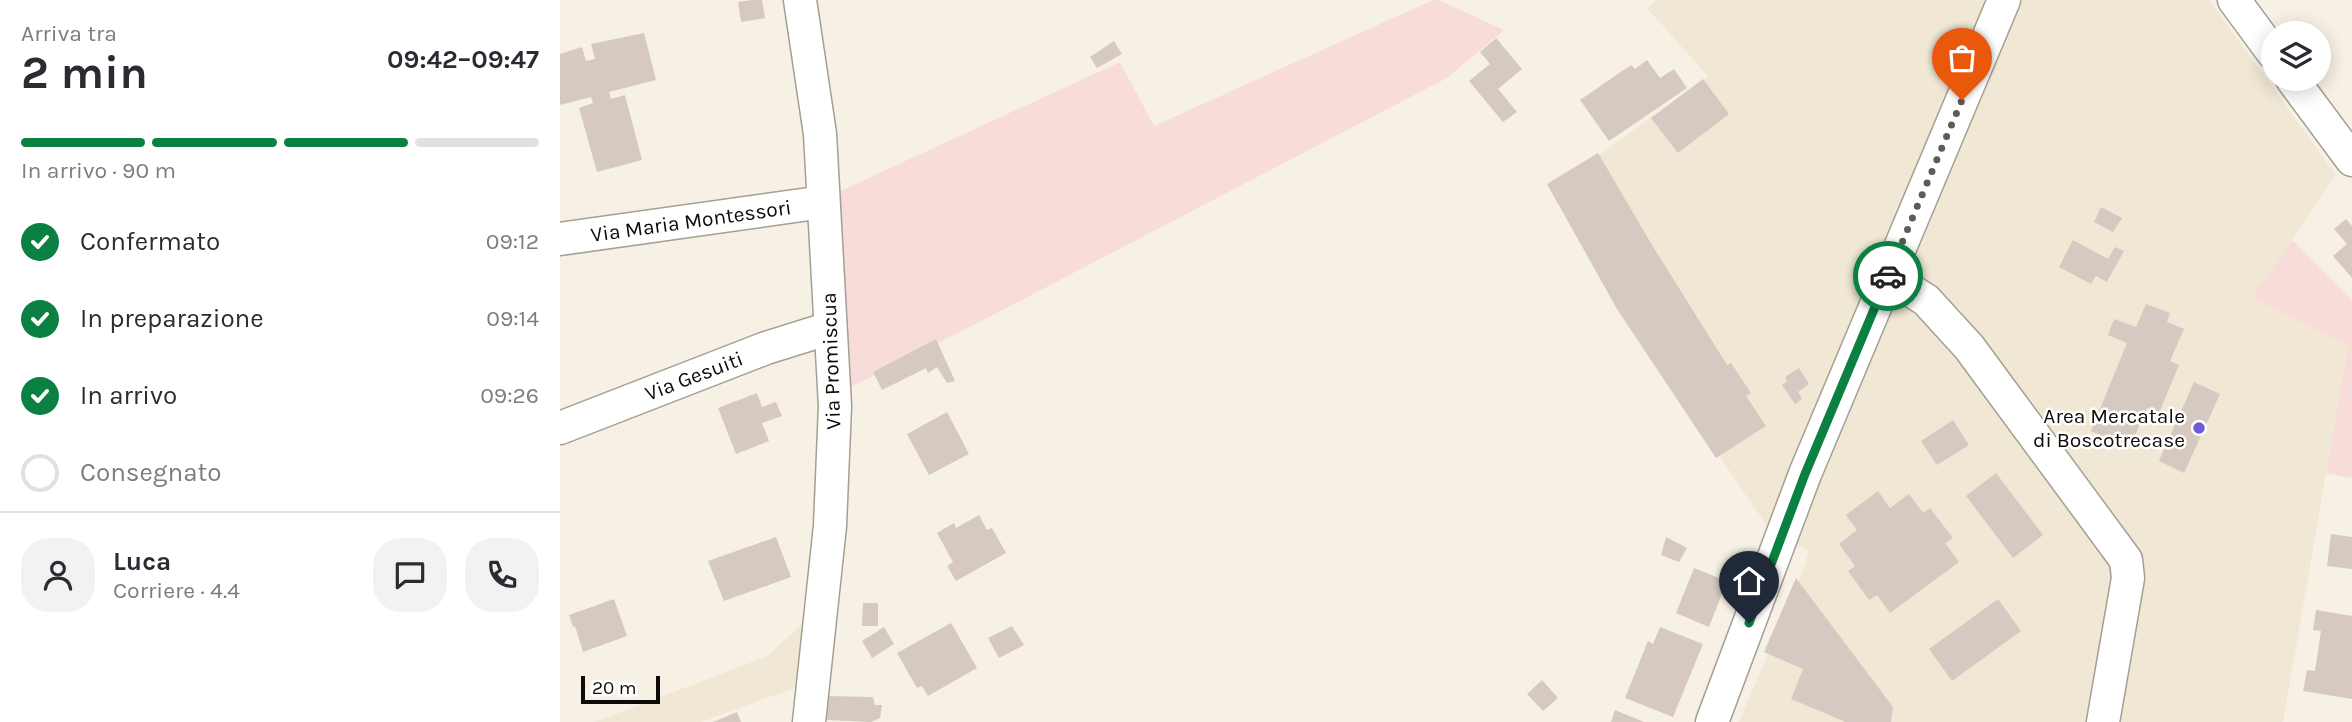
<!DOCTYPE html>
<html lang="it">
<meta charset="utf-8">
<style>
body{margin:0;font-family:Karla,sans-serif;background:#f2f2f3;color:#2b2b33;height:100vh;display:flex;flex-direction:column;font-size:26px;white-space:nowrap}
*{box-sizing:border-box;margin:0}
p{font-size:23px;color:#7c7c81}
.icon{flex:none;width:38px;height:38px;fill:none;stroke:currentColor;stroke-width:2;stroke-linecap:round;stroke-linejoin:round}
.map{position:relative;flex:1;overflow:hidden}
.sheet{display:flex;flex-direction:column;background:#fff;width:560px}
.sheet>*{flex:none}
.controls{position:absolute;left:1701px;top:21px;display:grid;gap:14px}
.controls a{display:grid;place-items:center;width:70px;height:70px;border-radius:50%;background:#fff;box-shadow:0 4px 18px #0003;font-size:35px}
.scale{position:absolute;left:21px;bottom:18px;width:79px;box-sizing:border-box;padding-left:7px;border:4px solid #0d0b07;border-top:0;font-size:19px;line-height:24px;white-space:nowrap;color:#0d0b07;-webkit-text-stroke:5px #fff;paint-order:stroke}
.pin{position:absolute;display:grid;place-items:center;width:60px;height:60px;color:#fff;margin:-72px -30px;border-radius:50% 50% 50% 0;rotate:-45deg;box-shadow:0 0 7px #0007}
.pin .icon{rotate:45deg}
.courier{position:absolute;display:grid;place-items:center;width:70px;height:70px;margin:-35px;border:5px solid #0b8043;border-radius:50%;background:#fff;color:#222;box-shadow:0 2px 9px #0007}
.headline em{font-style:normal;font-weight:700}
.headline div{display:flex;flex-direction:column-reverse}
.headline{display:flex;align-items:center;justify-content:space-between;height:119px;padding:0 21px}
h1{font-size:46px;font-weight:700;line-height:52px}
.bar{display:grid;grid-template-columns:repeat(4,1fr);gap:10px 7px;align-content:center;height:84px;padding:0 21px}
.bar i{height:9px;border-radius:5px;background:#e1e1e2}
.bar .selected{background:#0b8043}
.bar p{grid-column:span 4}
.line{display:flex;align-items:center;gap:18px;padding:0 21px;border-top:2px solid #e1e1e2}
.line div{flex:1}
.round{display:grid;place-items:center;flex:none;width:74px;height:74px;border-radius:28px;background:#f2f2f3}
ol{padding:0 21px;list-style:none}
li{display:flex;align-items:center;gap:21px;height:77px}
li p{margin-inline-start:auto}
li .icon{padding:7px;border-radius:50%;background:#0b8043;color:#fff;stroke-width:4}
li:last-child{color:#7c7c81}
li i{width:38px;height:38px;border:4px solid #e1e1e2;border-radius:50%}
main{display:flex;flex:1;min-height:0}
.map>svg:first-child{display:block}
.built{fill:#f0e7d4}
.green{fill:#f7dcda}
.building{fill:#d5c9c1}
.lines{fill:none;stroke-linecap:round;stroke-linejoin:round}
.minor-casing{stroke:#a49f93;stroke-width:35}
.minor{stroke:#fff;stroke-width:32}
.done{stroke:#5f5c55;stroke-width:7;stroke-dasharray:0 12.6}
.route{stroke:#0b8043;stroke-width:9}
.poi-dot{fill:#715cd6;stroke:#fff;stroke-width:2.5}
.labels{text-anchor:middle;stroke-width:5;stroke-linejoin:round;paint-order:stroke}
.street-label{font-size:21px;fill:#0d0b07;stroke:#fff}
.poi-label{font-size:21px;fill:#0d0b07;stroke:#fff;text-anchor:end}
</style>
<main>
<section class="sheet">
<div class="headline"><div><h1>2 min</h1><p>Arriva tra</p></div><em>09:42–09:47</em></div>
<div class="bar"><i class="selected"></i><i class="selected"></i><i class="selected"></i><i></i><p>In arrivo · 90 m</p></div>
<ol>
<li><svg class="icon" aria-label="check" viewBox="0 0 24 24"><path d="M5 12l5 5 9-10"/></svg>Confermato<p>09:12</p></li>
<li><svg class="icon" aria-label="check" viewBox="0 0 24 24"><path d="M5 12l5 5 9-10"/></svg>In preparazione<p>09:14</p></li>
<li><svg class="icon" aria-label="check" viewBox="0 0 24 24"><path d="M5 12l5 5 9-10"/></svg>In arrivo<p>09:26</p></li>
<li><i></i>Consegnato</li>
</ol>
<div class="line" style="height:126px"><a class="round"><svg class="icon" aria-label="person" viewBox="0 0 24 24"><circle cx="12" cy="8" r="4"/><path d="M4 21q1-7 8-7t8 7"/></svg></a><div><b>Luca</b><p>Corriere · 4.4</p></div><a class="round"><svg class="icon" aria-label="chat" viewBox="0 0 24 24"><path d="M4 5h16v11H9l-5 4z"/></svg></a><a class="round"><svg class="icon" aria-label="phone" viewBox="0 0 24 24"><path d="M5 4h4l2 5-3 2q2 4 5 5l2-3 5 2v4C11 20 4 13 5 4z"/></svg></a></div>
</section>
<div class="map">
<svg width="1792" height="722" viewBox="0 0 1792 722">
<rect width="100%" height="100%" fill="#f7f1e5"/>
<path class="built" d="M1096,0H1649L1776,175L1692,298L1788,346L1723,722H1179L1240,578L1249,552L1207,526L1158,454L991,190L1148,76L1087,8Z
M248,618L240,686L141,722H35L208,656Z"/>
<path class="green" d="M873,0H879L944,30L887,78L406,329L287,389L276,193L560,62L594,126Z
M1732,240L1792,300V478L1766,473L1788,346L1692,298Z"/>
<path class="building" d="M192,0H202L205,18L181,22L178,2Z
M84,33L96,80L49,92L51,99L65,95L82,160L37,172L19,108L33,103L31,97L0,105V54L22,47L26,61L35,59L31,44Z
M936,38L962,69L938,89L957,112L943,122L909,81L930,64L920,52Z
M554,41L562,54L537,68L530,57Z
M1087,60L1100,78L1114,69L1127,88L1049,141L1020,100L1071,65L1075,69Z
M1143,79L1169,114L1118,153L1091,118Z
M1038,153L1092,245L1167,365L1171,363L1191,393L1186,396L1206,426L1156,458L1057,309L987,184Z
M1541,207L1562,218L1553,232L1534,222Z
M1786,219L1792,226V278L1773,256L1787,244L1774,229Z
M1513,240L1548,259L1555,247L1564,251L1547,282L1536,276L1531,284L1499,267Z
M1586,304L1610,313L1607,322L1624,329L1610,361L1619,365L1599,413L1587,408L1570,447L1531,431L1567,343L1548,335L1554,319L1576,327Z
M376,339L395,381L387,383L377,367L368,373L366,368L322,390L313,372Z
M1239,368L1249,384L1238,392L1242,399L1235,404L1222,385L1227,381L1225,377Z
M1634,382L1660,394L1624,473L1599,461Z
M197,393L202,407L216,402L222,416L202,423L209,441L176,454L158,408Z
M387,412L409,454L369,475L347,434Z
M1393,420L1409,445L1377,465L1361,441Z
M1436,473L1483,535L1453,558L1406,496Z
M1318,491L1330,508L1349,494L1363,513L1370,508L1393,538L1385,543L1399,562L1330,613L1317,595L1309,600L1288,571L1295,566L1279,544L1297,530L1286,515Z
M419,515L427,530L432,528L446,553L396,581L387,566L393,562L377,533L394,523L396,528Z
M1771,534L1792,537V569L1767,566Z
M216,537L231,577L164,601L148,561Z
M1106,537L1127,548L1119,562L1101,555Z
M1134,568L1167,581L1149,627L1116,613Z
M1236,578L1333,707L1331,722H1286L1231,699L1243,669L1204,652Z
M54,599L67,636L23,652L15,626L13,627L9,615Z
M1438,599L1461,631L1392,681L1369,649Z
M303,603H318V626H302Z
M1756,610L1792,616V699L1743,691L1747,670L1755,671L1761,631L1753,630Z
M391,623L417,668L368,696L362,686L357,688L337,653Z
M452,626L464,645L439,658L428,638Z
M324,627L334,644L312,658L302,641Z
M1100,627L1143,644L1113,717L1065,698L1088,641L1093,644Z
M982,680L998,698L983,711L967,694Z
M268,696L313,697L315,705H322L320,718L311,722L267,720Z
M1055,710L1084,722H1051Z
M177,712L181,722H153Z"/>
<g class="lines">
<defs>
<path id="minor" d="M240,0L260,134L275,406L270,526L249,722
M1674,0L1713,53
M1732,79L1792,160
M0,239L263,202
M1328,276L1366,300L1409,347L1566,560L1568,578L1543,722
M0,428L206,348L270,328
M1152,722L1245,474L1444,0"/>
</defs>
<use href="#minor" class="minor-casing"/>
<use href="#minor" class="minor"/>
</g>
<g class="lines">
<path class="done" d="M1328,276L1402,100"/>
<path class="route" d="M1189,623L1245,474L1328,276"/>
</g>
<circle class="poi-dot" cx="1639" cy="428" r="7"/>
<g class="labels">
<g class="street-label">
<text transform="translate(131 221) rotate(-8)" y="7">Via Maria Montessori</text>
<text transform="translate(271 361) rotate(-92)" y="7">Via Promiscua</text>
<text transform="translate(134 376) rotate(-21)" y="7">Via Gesuiti</text>
</g>
<g class="poi-label">
<text x="1625" y="423">Area Mercatale<tspan x="1625" dy="24">di Boscotrecase</tspan></text>
</g>
</g>
</svg>
<div class="controls">
<a><svg class="icon" aria-label="layers" viewBox="0 0 24 24"><path d="M12 4l9 5-9 5-9-5zM3 14l9 5 9-5"/></svg></a>
</div>
<div class="scale">20 m</div>
<div class="pin" style="left:1402px;top:100px;background:#ea580c"><svg class="icon" aria-label="bag" viewBox="0 0 24 24"><path d="M5 8h14l-1 12H6zM9 8a3 3 0 0 1 6 0"/></svg></div>
<div class="pin" style="left:1189px;top:623px;background:#1f2937"><svg class="icon" aria-label="home" viewBox="0 0 24 24"><path d="M3 11l9-7 9 7M6 9v11h12V9"/></svg></div>
<div class="courier" style="left:1328px;top:276px"><svg class="icon" aria-label="car" viewBox="0 0 24 24"><path d="M5 17H2v-5l4-1 3-4h7l3 4 3 1v5h-3M9 17h6M6 11h13"/><circle cx="7" cy="17" r="2"/><circle cx="17" cy="17" r="2"/></svg></div>
</div>
</main>
